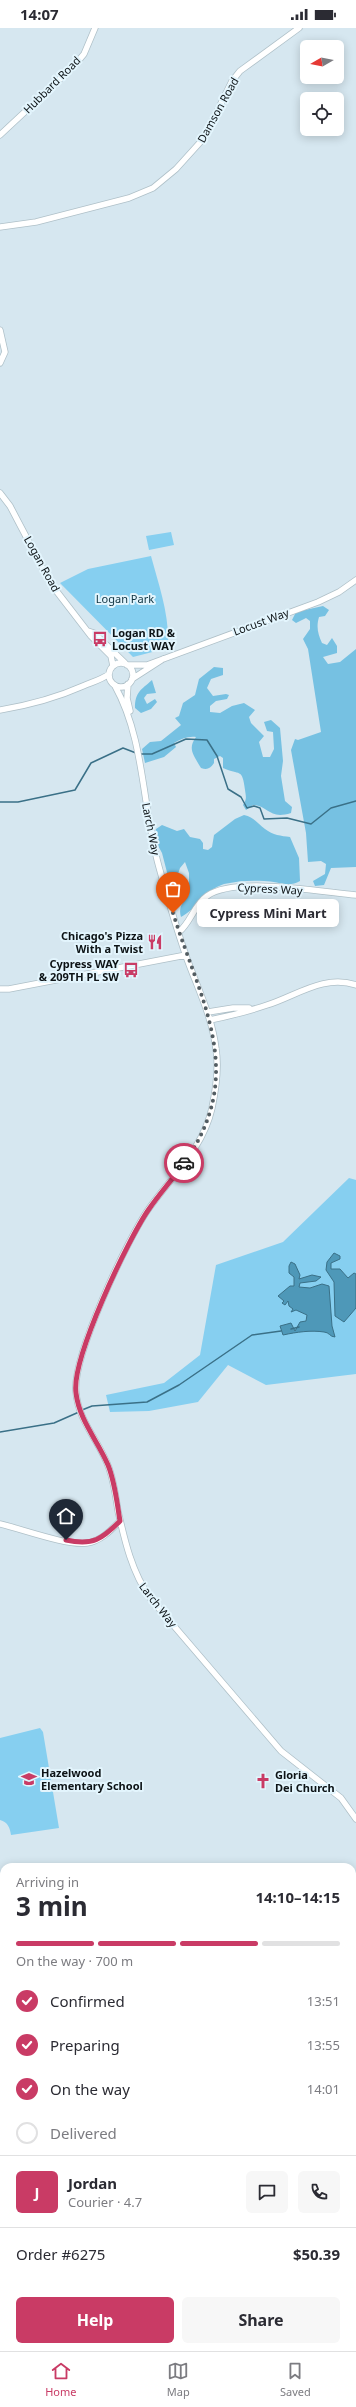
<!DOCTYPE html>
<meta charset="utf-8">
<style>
body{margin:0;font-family:"Noto Sans",sans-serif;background:#f7f7f7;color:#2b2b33;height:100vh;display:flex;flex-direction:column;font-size:15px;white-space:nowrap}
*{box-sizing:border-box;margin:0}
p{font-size:13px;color:#7c7c81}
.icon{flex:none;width:22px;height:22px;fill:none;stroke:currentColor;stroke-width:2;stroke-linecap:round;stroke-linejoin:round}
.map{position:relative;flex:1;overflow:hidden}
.drawer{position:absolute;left:0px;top:1835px;width:356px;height:488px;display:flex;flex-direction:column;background:#fff;border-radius:12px 12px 0 0;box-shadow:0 2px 10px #0003}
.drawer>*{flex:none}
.needle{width:26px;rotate:261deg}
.fabs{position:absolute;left:300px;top:12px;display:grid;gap:8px}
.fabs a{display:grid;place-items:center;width:44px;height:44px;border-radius:6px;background:#fff;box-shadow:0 2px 10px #0003;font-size:20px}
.pin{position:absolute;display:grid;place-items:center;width:34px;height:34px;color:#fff;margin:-41px -17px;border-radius:50% 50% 50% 0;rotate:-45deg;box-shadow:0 0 4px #0007}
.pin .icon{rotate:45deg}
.courier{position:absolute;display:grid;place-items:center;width:40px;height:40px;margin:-20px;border:3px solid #c93b65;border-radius:50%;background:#fff;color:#222;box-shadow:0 1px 5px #0007}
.bubble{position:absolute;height:28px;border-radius:6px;background:#fff;box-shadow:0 2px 10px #0003;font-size:13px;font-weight:700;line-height:28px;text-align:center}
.headline em{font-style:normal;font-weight:700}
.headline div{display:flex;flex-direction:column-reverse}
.headline{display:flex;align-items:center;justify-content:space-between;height:68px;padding:0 16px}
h1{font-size:26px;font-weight:700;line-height:30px}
.bar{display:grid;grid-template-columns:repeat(4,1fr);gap:6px 4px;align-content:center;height:48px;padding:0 16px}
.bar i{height:5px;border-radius:3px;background:#e1e1e2}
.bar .active{background:#c93b65}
.bar p{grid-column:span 4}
.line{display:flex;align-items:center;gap:10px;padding:0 16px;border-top:1px solid #e1e1e2}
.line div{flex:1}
.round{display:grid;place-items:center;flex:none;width:42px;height:42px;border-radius:6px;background:#f7f7f7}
ol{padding:0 16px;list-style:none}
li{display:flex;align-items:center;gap:12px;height:44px}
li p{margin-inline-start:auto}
li .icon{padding:4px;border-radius:50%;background:#c93b65;color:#fff;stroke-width:4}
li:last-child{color:#7c7c81}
li i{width:22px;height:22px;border:2px solid #e1e1e2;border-radius:50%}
.cta{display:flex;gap:8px;margin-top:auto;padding:8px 16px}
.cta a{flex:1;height:46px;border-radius:6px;background:#c93b65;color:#fff;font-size:16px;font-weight:700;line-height:46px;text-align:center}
.cta a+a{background:#f7f7f7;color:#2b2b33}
.status{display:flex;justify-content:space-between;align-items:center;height:28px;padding:0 20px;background:#fff;direction:ltr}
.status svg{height:11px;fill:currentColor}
.tabs{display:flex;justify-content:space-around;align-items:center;height:56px;border-top:1px solid #e1e1e2;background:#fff;font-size:11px;color:#7c7c81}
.tabs a{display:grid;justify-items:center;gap:2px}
.tabs .active{color:#c93b65}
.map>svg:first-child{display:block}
.green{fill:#86cff0}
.forest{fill:#76c1e2}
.water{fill:#4e98b8;stroke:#3a7087}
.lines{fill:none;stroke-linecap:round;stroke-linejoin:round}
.stream{stroke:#3a7087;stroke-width:1.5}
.secondary-casing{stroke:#afc0c8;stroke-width:7}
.secondary{stroke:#fff;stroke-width:5.5}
.done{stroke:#535d62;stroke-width:4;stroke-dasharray:0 7.2}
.route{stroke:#c93b65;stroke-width:5}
.labels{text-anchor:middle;stroke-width:4;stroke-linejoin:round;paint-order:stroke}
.street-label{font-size:11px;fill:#0d1316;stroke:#e3f5fd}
.park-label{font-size:11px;fill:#0d313f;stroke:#e3f5fd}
.poi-label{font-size:11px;font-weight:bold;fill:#0d1316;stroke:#e3f5fd;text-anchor:start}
</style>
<div class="status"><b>14:07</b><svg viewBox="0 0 49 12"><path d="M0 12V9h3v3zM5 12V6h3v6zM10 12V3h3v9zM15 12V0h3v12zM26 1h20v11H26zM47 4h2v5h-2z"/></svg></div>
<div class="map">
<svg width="356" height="2323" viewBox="0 0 356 2323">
<rect width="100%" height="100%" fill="#d6e7f0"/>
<path class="green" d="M171,504L174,517L149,522L146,508Z
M151,528C159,558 170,588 168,620L133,629L60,555L88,541Z
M349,1150L356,1152V1346L266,1357L228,1337L198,1374L149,1383L110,1384L106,1367L164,1355L200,1327L216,1237L283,1214Z
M40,1700L43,1704L59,1800L11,1807C10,1800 8,1794 0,1792V1710Z
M162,2319H316L317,2323H161Z"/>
<path class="forest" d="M323,578L329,582L325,588L319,589C316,599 318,606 322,615L327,617L332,610L337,618V625L323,629L328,636L340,634L356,621V839L331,840L324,857L315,858L313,853L325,846L326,836L321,833L308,834L306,805L291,722L295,711L298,712L321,704L308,621L303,611L310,601V593L306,590L296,595L292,592L296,584Z
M214,639L223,640V647L211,651L207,660L213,668L226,666L229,667L227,671L216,673L210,678V684L220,685L232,678L244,675L255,682L249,689L251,695L264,708L259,714L263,729H270L274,721L273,704L267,703L264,694L271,692L280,700L283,733L281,748L285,773L292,779L291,785C269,792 269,778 253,777L246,782L243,777C247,771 246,769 245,762C242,739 240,748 223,740V730L220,728L214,731V735C210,741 207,742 201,740C194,728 187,721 196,709C188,708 181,711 174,715L176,719L164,729L145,735L142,721L150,714L161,713L181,697L175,690L179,688L183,675L195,667L199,651Z
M152,652L156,665L147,666L144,670L147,676L155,671L157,674L151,681L141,685L135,680C135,664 141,662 152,652Z
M244,787C254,789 257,795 265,801C273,807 281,808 290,809L299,830L300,853C288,860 278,853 264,853C251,852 237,853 224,856C203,863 198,880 181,889C178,880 183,873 189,867V845L185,834L180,840L176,852H169L162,825L154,810L156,801L162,797L177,803L184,801L190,809L200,811L203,815V821L208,822L212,819L214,807L235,791Z
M352,2193L356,2194V2322L341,2319H352Z
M131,2319H178L173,2323H119Z"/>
<path class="water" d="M334,1225L340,1228V1231L331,1235V1241H340L348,1250L354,1245L356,1246V1280L344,1294L335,1288L334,1254L326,1242L327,1234Z
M291,1234L295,1236L300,1247L299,1251L312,1247L321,1249L316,1253L300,1255L299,1259L310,1260L322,1256L329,1258L332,1298L335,1309C330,1309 329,1304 324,1304C311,1302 297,1304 283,1307L280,1298L291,1295L295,1303L300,1294L306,1293L307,1287L296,1282L291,1284L293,1281L289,1278L288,1273L285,1277L282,1275L284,1273L278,1268L290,1258H294V1249L289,1245V1238Z"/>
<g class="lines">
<path class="stream" d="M140,726H152L186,711L207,712L217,728L228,761L241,769L247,780L254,778L260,780L264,791L287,790L311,796L331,780L356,773
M0,774H18L75,762L91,735L123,720L136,725
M291,1301L299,1299
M82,1382L92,1378L147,1374L179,1357L252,1307L281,1303
M0,1404L54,1395L79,1384
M352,1855L356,1854
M0,1953L4,1951
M352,2231H356
M262,2323L264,2319"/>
<defs>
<path id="secondary" d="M0,107L74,38L84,26L95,0
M0,199L36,194L129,170L153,160L176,141L204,110L232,53L240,43L299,0
M0,302L5,324L0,335
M0,465L10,478L51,556L91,608L111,628L113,638
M88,603L94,605L125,635
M109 647a12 12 0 1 1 24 0a12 12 0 1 1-24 0Z
M127,637H147L318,574L339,564L356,552
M132,651L163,631
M128,656L127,670L130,683
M115,658C145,712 142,779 159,839C167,868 176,899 186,928C197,959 212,988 216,1021C219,1040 216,1061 212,1080C203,1120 174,1146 150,1179C128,1209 72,1329 76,1364C78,1393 100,1414 109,1440C114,1454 116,1469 118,1483C125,1514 132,1544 150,1570L281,1723L341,1770L356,1791
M0,682C30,677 56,670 83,658C92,654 101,652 109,646
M179,904C191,894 194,877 207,868C235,848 321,864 356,867
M0,961H9L186,927
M208,984L233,980H249
M210,992C230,988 249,983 267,977C296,968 324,946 356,957
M0,1496C22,1501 67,1518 87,1515C101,1513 111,1502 120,1493
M352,1872L356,1871
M0,1889H4
M352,2095L356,2094
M0,2195L4,2193"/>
</defs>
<use href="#secondary" class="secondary-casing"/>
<use href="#secondary" class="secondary"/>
</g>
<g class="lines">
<path class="done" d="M173,885C201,975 248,1046 184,1135"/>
<path class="route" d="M66,1512C93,1518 102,1511 120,1493C117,1475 115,1454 108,1437C98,1413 79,1392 76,1365C71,1331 128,1211 149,1181C160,1165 173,1151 184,1135"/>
</g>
<defs>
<symbol id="bus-bare" viewBox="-9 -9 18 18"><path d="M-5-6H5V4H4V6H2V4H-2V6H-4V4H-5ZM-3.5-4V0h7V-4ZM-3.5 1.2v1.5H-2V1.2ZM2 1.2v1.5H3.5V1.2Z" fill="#c93b65" stroke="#e3f5fd" stroke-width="2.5" paint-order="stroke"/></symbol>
<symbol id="restaurant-bare" viewBox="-9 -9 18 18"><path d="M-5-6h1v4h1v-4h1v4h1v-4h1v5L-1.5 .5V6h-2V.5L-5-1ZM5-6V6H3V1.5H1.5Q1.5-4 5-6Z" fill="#c93b65" stroke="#e3f5fd" stroke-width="2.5" paint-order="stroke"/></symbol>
<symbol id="school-bare" viewBox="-9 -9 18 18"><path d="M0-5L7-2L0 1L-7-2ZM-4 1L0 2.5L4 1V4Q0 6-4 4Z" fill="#c93b65" stroke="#e3f5fd" stroke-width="2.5" paint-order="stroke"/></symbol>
<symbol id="church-bare" viewBox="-9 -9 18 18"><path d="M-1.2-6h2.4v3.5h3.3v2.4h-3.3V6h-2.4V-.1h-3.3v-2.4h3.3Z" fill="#c93b65" stroke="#e3f5fd" stroke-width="2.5" paint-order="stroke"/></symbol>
</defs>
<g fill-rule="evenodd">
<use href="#bus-bare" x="89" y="600" width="22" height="22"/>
<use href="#restaurant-bare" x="144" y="903" width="22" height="22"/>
<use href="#bus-bare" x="120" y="931" width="22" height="22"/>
<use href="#school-bare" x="18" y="1740" width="22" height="22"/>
<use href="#church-bare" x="252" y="1742" width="22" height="22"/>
</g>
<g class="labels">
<g class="street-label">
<text transform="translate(52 57) rotate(-45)" y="4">Hubbard Road</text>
<text transform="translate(218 82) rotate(-61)" y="4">Damson Road</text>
<text transform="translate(42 536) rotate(61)" y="4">Logan Road</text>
<text transform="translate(261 594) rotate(-20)" y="4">Locust Way</text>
<text transform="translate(151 801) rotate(79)" y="4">Larch Way</text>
<text transform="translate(270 861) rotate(3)" y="4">Cypress Way</text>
<text transform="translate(158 1577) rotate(52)" y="4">Larch Way</text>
</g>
<g class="park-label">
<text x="125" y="575">Logan Park</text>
</g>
<g class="poi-label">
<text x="112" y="609">Logan RD &amp;<tspan x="112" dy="13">Locust WAY</tspan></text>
<text x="143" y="912" text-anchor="end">Chicago's Pizza<tspan x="143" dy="13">With a Twist</tspan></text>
<text x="119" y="940" text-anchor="end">Cypress WAY<tspan x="119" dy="13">&amp; 209TH PL SW</tspan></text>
<text x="41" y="1749">Hazelwood<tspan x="41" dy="13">Elementary School</tspan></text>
<text x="275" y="1751">Gloria<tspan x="275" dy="13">Dei Church</tspan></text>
</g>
</g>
</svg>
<div class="fabs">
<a><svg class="needle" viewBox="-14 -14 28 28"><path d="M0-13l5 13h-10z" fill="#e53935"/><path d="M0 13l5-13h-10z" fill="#7c7c81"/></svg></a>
<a><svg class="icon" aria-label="locate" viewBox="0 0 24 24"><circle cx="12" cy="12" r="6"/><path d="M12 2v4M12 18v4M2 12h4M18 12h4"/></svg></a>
</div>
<div class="pin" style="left:173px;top:885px;background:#ea580c"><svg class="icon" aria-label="bag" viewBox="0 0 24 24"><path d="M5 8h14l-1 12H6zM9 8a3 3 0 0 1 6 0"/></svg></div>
<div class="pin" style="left:66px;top:1512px;background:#1f2937"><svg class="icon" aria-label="home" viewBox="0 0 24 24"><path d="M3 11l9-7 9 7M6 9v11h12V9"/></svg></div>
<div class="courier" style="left:184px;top:1135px"><svg class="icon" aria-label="car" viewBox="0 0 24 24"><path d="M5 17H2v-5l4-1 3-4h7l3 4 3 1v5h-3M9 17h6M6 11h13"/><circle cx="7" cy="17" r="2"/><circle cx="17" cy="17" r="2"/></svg></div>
<div class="bubble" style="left:197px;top:871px;width:142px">Cypress Mini Mart</div>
<section class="drawer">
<div class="headline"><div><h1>3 min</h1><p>Arriving in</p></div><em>14:10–14:15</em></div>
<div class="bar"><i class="active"></i><i class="active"></i><i class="active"></i><i></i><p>On the way · 700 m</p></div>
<ol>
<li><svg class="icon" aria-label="check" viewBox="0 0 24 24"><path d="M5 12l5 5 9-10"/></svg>Confirmed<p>13:51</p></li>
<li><svg class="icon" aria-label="check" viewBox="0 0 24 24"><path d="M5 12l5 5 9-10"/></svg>Preparing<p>13:55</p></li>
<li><svg class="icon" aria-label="check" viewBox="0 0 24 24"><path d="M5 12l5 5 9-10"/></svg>On the way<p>14:01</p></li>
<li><i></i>Delivered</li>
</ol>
<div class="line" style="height:72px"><b class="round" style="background:#c93b65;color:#fff">J</b><div><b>Jordan</b><p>Courier · 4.7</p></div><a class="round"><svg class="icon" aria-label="chat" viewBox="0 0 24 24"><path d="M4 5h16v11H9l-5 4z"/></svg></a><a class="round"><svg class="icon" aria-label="phone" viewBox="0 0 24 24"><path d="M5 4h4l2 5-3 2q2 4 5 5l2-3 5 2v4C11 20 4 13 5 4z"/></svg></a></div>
<div class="line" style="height:52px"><div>Order #6275</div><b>$50.39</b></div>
<div class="cta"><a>Help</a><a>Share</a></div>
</section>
</div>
<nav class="tabs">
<a class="active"><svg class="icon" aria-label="home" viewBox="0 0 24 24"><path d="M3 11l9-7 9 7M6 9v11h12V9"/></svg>Home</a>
<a><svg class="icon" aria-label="map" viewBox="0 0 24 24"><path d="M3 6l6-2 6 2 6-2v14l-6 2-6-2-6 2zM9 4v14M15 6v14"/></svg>Map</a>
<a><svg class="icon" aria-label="saved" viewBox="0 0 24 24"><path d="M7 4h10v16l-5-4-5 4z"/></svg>Saved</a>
</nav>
